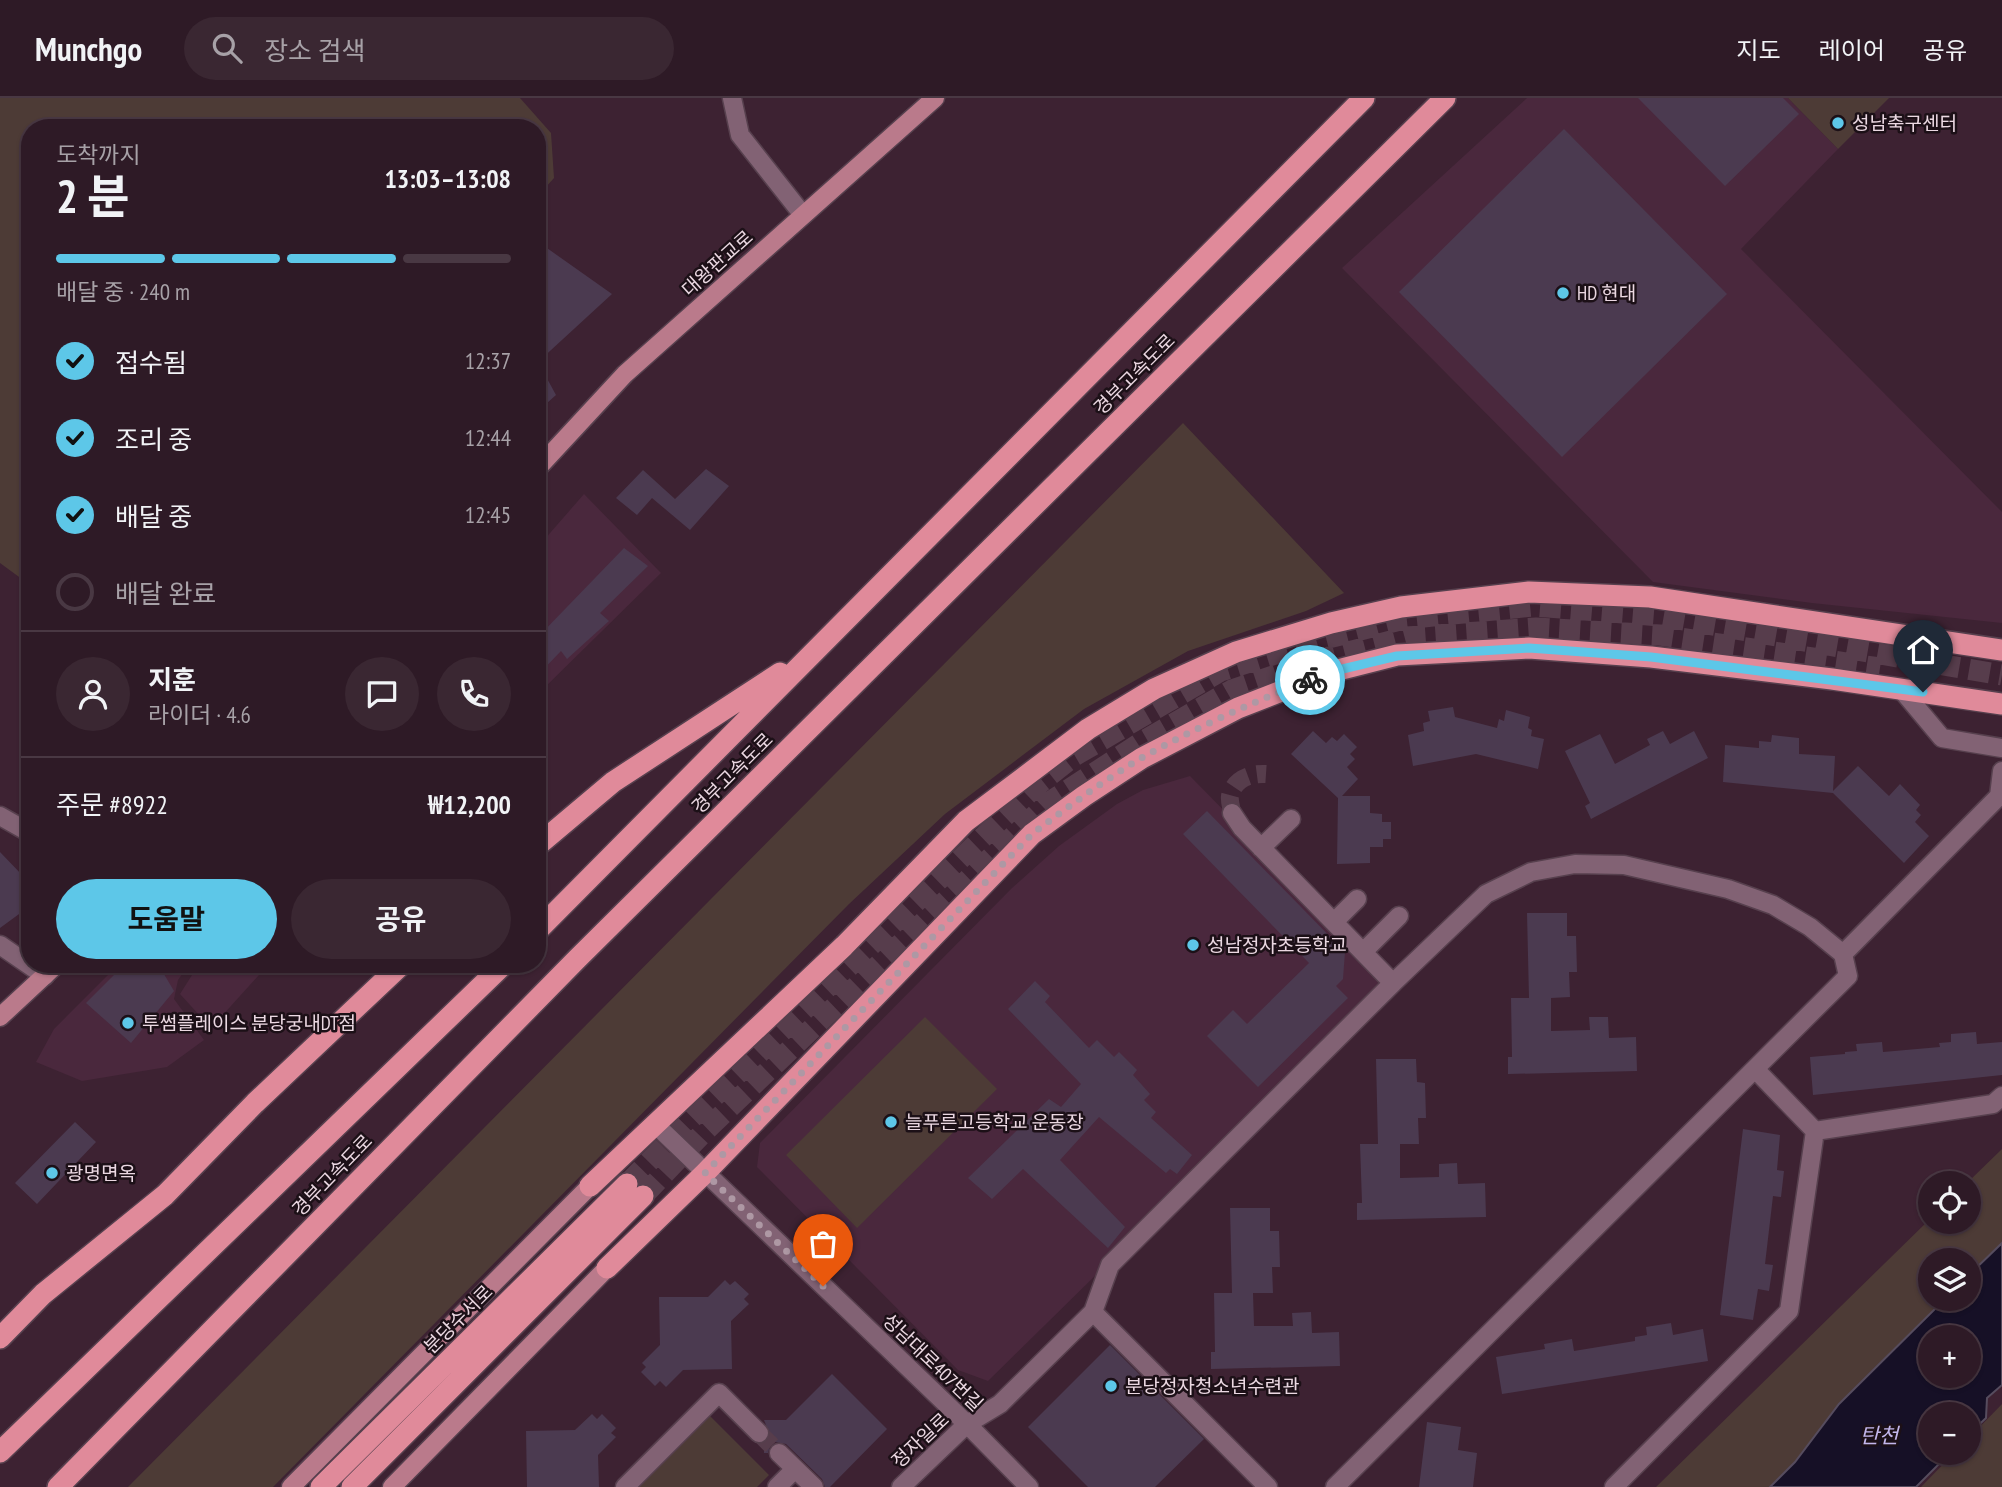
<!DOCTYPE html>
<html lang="ko">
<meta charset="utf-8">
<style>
body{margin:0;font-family:"PT Sans Narrow","Noto Sans KR",sans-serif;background:#3a2732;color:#f1f3f6;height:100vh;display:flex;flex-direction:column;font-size:26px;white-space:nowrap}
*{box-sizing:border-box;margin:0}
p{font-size:23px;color:#a7a1a7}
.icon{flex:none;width:38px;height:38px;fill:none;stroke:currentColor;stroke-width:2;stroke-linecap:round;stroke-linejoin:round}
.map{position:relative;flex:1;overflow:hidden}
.details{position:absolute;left:21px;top:21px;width:525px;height:854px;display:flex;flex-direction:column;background:#2e1a26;border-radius:28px;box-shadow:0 2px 5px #0004,0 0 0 2px #493843}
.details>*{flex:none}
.buttons{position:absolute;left:1918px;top:1073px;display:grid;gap:14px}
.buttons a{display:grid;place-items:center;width:63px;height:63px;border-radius:50%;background:#2e1a26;box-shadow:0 2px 5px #0004,0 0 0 2px #493843;font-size:35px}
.pin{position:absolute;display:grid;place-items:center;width:60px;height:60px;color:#fff;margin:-72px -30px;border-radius:50% 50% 50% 0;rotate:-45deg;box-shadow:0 0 7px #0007}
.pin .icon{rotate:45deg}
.courier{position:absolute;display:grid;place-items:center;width:70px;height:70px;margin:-35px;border:5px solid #5dc7e8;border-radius:50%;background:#fff;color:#222;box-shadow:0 2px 9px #0007}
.summary em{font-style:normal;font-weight:700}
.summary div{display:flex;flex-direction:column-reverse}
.summary{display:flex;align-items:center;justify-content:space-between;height:119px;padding:0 35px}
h1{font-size:46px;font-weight:700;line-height:52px}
.bar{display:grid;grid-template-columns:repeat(4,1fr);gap:10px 7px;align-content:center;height:84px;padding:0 35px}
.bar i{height:9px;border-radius:5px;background:#493843}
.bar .selected{background:#5dc7e8}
.bar p{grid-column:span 4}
.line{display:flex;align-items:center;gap:18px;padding:0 35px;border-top:2px solid #493843}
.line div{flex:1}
.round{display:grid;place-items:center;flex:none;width:74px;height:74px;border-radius:37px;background:#3a2732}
ol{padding:0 35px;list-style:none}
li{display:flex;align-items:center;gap:21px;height:77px}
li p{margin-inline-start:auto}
li .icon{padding:7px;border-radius:50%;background:#5dc7e8;color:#111;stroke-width:4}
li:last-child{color:#a7a1a7}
li i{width:38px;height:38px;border:4px solid #493843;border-radius:50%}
.cta{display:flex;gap:14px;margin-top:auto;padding:14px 35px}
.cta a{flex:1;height:80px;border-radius:42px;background:#5dc7e8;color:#111;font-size:28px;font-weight:700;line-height:80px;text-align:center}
.cta a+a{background:#3a2732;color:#f1f3f6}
header{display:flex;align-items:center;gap:42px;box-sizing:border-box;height:98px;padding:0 35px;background:#2e1a26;border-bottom:2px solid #493843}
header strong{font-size:33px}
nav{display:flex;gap:38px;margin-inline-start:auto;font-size:24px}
.search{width:490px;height:63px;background:#3a2732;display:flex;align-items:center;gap:18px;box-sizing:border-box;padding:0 24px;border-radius:38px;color:#a7a1a7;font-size:26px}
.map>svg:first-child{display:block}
.built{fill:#4a283d}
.green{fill:#4d3b36}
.water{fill:#161026;stroke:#564c5e;stroke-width:2;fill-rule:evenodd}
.building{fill:#4b3a50}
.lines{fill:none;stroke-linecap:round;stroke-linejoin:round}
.minor-tunnel{stroke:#573d4c;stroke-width:18;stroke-dasharray:18 9;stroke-linecap:butt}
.highway-tunnel{stroke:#573d4c;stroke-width:21;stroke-dasharray:21 10;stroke-linecap:butt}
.minor-casing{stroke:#57404e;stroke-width:21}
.major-casing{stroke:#57404e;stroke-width:21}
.highway-casing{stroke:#57404e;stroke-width:24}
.minor{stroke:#826274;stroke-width:18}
.major{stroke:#ba7a8b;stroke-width:18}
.highway{stroke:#e08a9a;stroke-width:21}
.done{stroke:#ae98a4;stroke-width:7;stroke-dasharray:0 12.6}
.route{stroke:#5dc7e8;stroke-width:9}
.poi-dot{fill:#5dc7e8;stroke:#1c1017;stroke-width:2.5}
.labels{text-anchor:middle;stroke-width:5;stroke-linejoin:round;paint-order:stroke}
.poi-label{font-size:19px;fill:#ebd8e2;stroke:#1c1017;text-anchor:start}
.street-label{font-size:19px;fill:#ebd8e2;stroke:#1c1017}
.water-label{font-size:21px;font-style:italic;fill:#c3b7ec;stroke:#1c1017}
</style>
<header>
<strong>Munchgo</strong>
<div class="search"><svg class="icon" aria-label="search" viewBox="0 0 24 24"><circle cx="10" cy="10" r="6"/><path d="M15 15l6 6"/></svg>장소 검색</div>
<nav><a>지도</a><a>레이어</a><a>공유</a></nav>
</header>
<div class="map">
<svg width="2002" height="1389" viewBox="0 0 2002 1389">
<rect width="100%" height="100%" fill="#3d2232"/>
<path class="built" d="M1527,0H1788L1838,51L1741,151L2002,414V525L1812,505L1653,484L1342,170Z
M584,396L661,475L537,597V536L554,552L537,532V450Z
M1190,678L1393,885L988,1283L958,1272L757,1069L760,1045L1012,790L1059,748L1117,706L1143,692Z
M119,866H189L178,882L174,901L204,942L167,969L82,983L36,964L54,931Z
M199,866H269L211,930L180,896Z"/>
<path class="green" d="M0,0H520L551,35L554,80L537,99V30H30V487L0,465Z
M1788,0H1889L1838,51Z
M1183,325L1344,495L1306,513L1188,553L1084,611L945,716L849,806L273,1389H128Z
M925,919L997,991L857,1130L786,1057Z
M2002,1051V1145L1969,1177V1162H1930V1200L1945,1201L1839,1306L1795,1364L1770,1389H1656L1930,1121V1124H1969V1085H1967Z
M2002,1306V1389H1921L1954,1355L1969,1354V1340Z
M710,1318L769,1377L757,1389H639Z"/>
<path class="water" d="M2002,1145V1287L1987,1300L1986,1320L1969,1336V1316H1930V1354L1950,1355L1916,1389H1770L1795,1364L1839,1306L1945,1201L1969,1200V1177ZM1930,1239H1969V1278H1930Z"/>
<path class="building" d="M1638,0H1783L1799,16L1725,88Z
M1564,31L1727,196L1562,359L1399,194Z
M537,143L612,196L538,264L556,297L537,314Z
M706,371L729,388L690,432L652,400L637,417L616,400L643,372L675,401Z
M624,450L648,468L600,515L609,523L567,561L561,553L537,578V540Z
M1453,609L1455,619L1497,630L1499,621L1504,623L1506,612L1530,619L1528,630L1532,632L1531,638L1544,641L1538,671L1476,656L1413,668L1408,637L1424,633L1423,625L1430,623L1428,613Z
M1313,633L1326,645L1332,639L1337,643L1344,636L1357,649L1350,656L1355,661L1347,669L1358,681L1342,698H1370V715L1382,716V724H1391V741H1383V749H1370V765L1337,766L1338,700L1291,656Z
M1663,633L1670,646L1694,633L1708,660L1591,721L1585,708L1590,705L1565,653L1600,636L1615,666L1650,647L1647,641Z
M1772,637L1799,640V656L1835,658L1833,693L1858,668L1889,698L1900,686L1920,707L1916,712L1921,717L1915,724L1929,738L1904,765L1833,695L1723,684L1725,647L1759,650V643L1771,644Z
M1207,713L1345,854L1343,881L1336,888L1348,900L1258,989L1207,938L1233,912L1247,926L1309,865L1183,736Z
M0,754L24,779L30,776V808L0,830Z
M1527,815H1567V838H1576L1577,874H1569L1570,899L1551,900V933L1590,932L1589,919H1608L1609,940L1636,939L1637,973L1508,976V959H1512L1511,900H1529Z
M125,866H158L174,893L131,945L86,905Z
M1035,883L1050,898L1045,904L1089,950L1097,942L1114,959L1119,954L1137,972L1133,977L1150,996L1144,1002L1156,1014L1151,1020L1192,1057L1177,1076L1170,1071L1166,1075L1099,1019L1060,1062L1125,1129L1108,1150L1023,1071L992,1101L968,1080L1049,1001L1061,1009L1081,986L1008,911Z
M1976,934L1977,946L2002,944V977L1813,997L1810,959L1845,956V954L1857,953L1856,946L1882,944L1883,954L1940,949L1939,945L1951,944V936Z
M1376,961H1416L1417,984L1425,985L1426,1020H1418L1419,1046H1400V1080L1439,1079V1066L1457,1065L1458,1086L1485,1085L1486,1119L1357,1122V1105H1362L1360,1046H1378Z
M75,1024L96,1044L37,1106L15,1085Z
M1743,1031L1780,1037L1777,1072L1784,1073L1781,1099L1773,1098L1765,1166L1773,1167L1769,1193L1758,1191L1753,1222L1720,1217Z
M1230,1110H1270V1133H1279L1280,1169H1272L1273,1195H1253L1254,1228H1293L1292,1215L1311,1214L1312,1235L1339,1234L1340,1268L1211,1271V1254H1215L1214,1195H1232Z
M725,1182L730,1187L735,1183L749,1196L744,1201L749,1206L731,1223L732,1271L683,1272L666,1289L660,1283L655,1288L641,1274L646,1269L642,1265L660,1247L659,1199H708Z
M1671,1225L1673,1237L1703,1231L1708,1263L1502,1296L1496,1259L1545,1251L1544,1246L1572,1241L1574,1253L1635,1243V1239L1647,1237L1646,1229Z
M1110,1247L1204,1341L1155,1389H1088L1028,1329Z
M832,1276L887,1331L830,1389H825L822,1381L786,1346L775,1344L770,1348L768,1355H764V1347L758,1346L766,1343L770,1337L764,1322H786Z
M592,1316L597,1321L602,1316L616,1330L611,1335L616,1339L598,1357L599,1389H527L526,1333L575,1332Z
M1427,1324L1461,1329L1458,1352L1477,1355L1473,1389H1419Z"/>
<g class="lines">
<path class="minor-tunnel" d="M1232,715C1232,711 1229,703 1230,698C1234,681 1251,675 1266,676
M759,1335L779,1355"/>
<path class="highway-tunnel" d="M627,1086L690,1022L1035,689L1074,658L1221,573L1321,542L1404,521L1534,508L1660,518L2002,577
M643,1098L703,1035L1048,705L1145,642L1232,592L1329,559L1406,539L1536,530L1660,537L1880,570"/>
<defs>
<path id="minor" d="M732,0L740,37L803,117
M1901,591L1942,640L2002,650
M0,718L30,735
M1261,750L1291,721
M1334,824L1357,801
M0,847L45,878
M1363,854L1399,818
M1393,885L1486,796L1531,774L1575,766L1624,767L1728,791L1773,807L1810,829L1843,856
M1755,971L1815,1033L1993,1006L2002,998
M655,1026L967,1326L1029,1389
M1093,1214L1110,1167L1393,885L1242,730L1232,715
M779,1355L814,1389
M625,1389L719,1295L759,1335
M777,1389L795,1371
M901,1389L967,1326L1000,1306L1093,1214L1268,1389
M1335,1389L1848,878L1843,856L1999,698L2002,673
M1614,1389L1789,1213L1815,1033"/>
<path id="major" d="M537,371L625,276L935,0
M0,919L57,866
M291,1389L590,1088
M392,1389L607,1170"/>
<path id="highway" d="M537,748L613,684L780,575
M537,833L1364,0
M590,1088L844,848L966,723L1088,631L1154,591L1236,554L1331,525L1401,509L1529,494L1650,499L2002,552
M607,1170L705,1075L1032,736L1084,698L1142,660L1238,610L1330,574L1397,557L1529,550L1651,559L1832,581L2002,606
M0,1240L43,1196L165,1097L255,1005L402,866
M0,1354L504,866
M58,1389L577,861L1445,0
M321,1389L627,1086
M352,1389L643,1098"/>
</defs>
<use href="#minor" class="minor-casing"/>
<use href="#major" class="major-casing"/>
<use href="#highway" class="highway-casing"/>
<use href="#minor" class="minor"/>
<use href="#major" class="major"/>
<use href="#highway" class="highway"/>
</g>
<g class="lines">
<path class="done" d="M823,1188L705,1075L1032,736C1068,709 1104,682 1143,659C1197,629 1253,604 1310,582"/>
<path class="route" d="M1310,582L1330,574L1397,558L1529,550L1651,559L1923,594"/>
</g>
<g class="poi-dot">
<circle cx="1838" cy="25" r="7"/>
<circle cx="1563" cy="195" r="7"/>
<circle cx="1193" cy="847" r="7"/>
<circle cx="128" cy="925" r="7"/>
<circle cx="891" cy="1024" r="7"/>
<circle cx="52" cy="1075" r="7"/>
<circle cx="1111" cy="1288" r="7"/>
</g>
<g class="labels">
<g class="poi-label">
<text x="1852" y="32">성남축구센터</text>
<text x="1577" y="202">HD 현대</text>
<text x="1207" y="854">성남정자초등학교</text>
<text x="142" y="932">투썸플레이스 분당궁내DT점</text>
<text x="905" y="1031">늘푸른고등학교 운동장</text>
<text x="66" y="1082">광명면옥</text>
<text x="1125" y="1295">분당정자청소년수련관</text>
</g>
<g class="street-label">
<text transform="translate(717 165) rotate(-42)" y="7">대왕판교로</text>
<text transform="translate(1134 276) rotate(-45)" y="7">경부고속도로</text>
<text transform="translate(732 675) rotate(-45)" y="7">경부고속도로</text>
<text transform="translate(332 1077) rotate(-46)" y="7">경부고속도로</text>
<text transform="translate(458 1221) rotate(-45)" y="7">분당수서로</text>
<text transform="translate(933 1264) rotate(44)" y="7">성남대로407번길</text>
<text transform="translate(920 1342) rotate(-43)" y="7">정자일로</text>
</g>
<g class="water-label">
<text x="1879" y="1345">탄천</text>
</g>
</g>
</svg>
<div class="buttons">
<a><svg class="icon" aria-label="locate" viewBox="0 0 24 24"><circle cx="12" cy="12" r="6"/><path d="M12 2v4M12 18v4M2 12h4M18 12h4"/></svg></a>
<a><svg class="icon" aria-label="layers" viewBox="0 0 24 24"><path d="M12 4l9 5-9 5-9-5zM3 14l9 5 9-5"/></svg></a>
<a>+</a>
<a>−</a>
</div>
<div class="pin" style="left:823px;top:1188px;background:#ea580c"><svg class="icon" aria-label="bag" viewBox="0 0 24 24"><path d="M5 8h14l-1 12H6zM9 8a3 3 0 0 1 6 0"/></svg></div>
<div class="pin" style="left:1923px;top:594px;background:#1f2937"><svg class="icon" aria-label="home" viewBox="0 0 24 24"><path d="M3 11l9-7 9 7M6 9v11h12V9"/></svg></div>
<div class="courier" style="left:1310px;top:582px"><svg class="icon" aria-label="bike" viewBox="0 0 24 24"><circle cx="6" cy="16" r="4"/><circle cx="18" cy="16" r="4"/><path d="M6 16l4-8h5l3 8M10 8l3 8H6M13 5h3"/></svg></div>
<section class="details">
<div class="summary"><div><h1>2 분</h1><p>도착까지</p></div><em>13:03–13:08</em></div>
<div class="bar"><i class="selected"></i><i class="selected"></i><i class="selected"></i><i></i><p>배달 중 · 240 m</p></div>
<ol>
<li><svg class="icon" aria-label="check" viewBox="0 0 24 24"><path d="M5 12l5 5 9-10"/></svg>접수됨<p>12:37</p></li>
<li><svg class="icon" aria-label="check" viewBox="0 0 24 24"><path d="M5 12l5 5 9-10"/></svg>조리 중<p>12:44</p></li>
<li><svg class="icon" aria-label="check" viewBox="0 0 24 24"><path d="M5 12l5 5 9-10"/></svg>배달 중<p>12:45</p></li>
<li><i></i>배달 완료</li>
</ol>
<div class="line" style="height:126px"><a class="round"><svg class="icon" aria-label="person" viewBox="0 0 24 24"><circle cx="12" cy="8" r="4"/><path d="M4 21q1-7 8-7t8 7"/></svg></a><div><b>지훈</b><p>라이더 · 4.6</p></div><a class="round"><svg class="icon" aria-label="chat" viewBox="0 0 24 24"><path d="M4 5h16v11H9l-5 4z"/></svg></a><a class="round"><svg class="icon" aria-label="phone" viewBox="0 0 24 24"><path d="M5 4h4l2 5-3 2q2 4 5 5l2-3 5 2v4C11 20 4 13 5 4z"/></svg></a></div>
<div class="line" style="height:91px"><div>주문 #8922</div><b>₩12,200</b></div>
<div class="cta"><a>도움말</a><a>공유</a></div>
</section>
</div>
